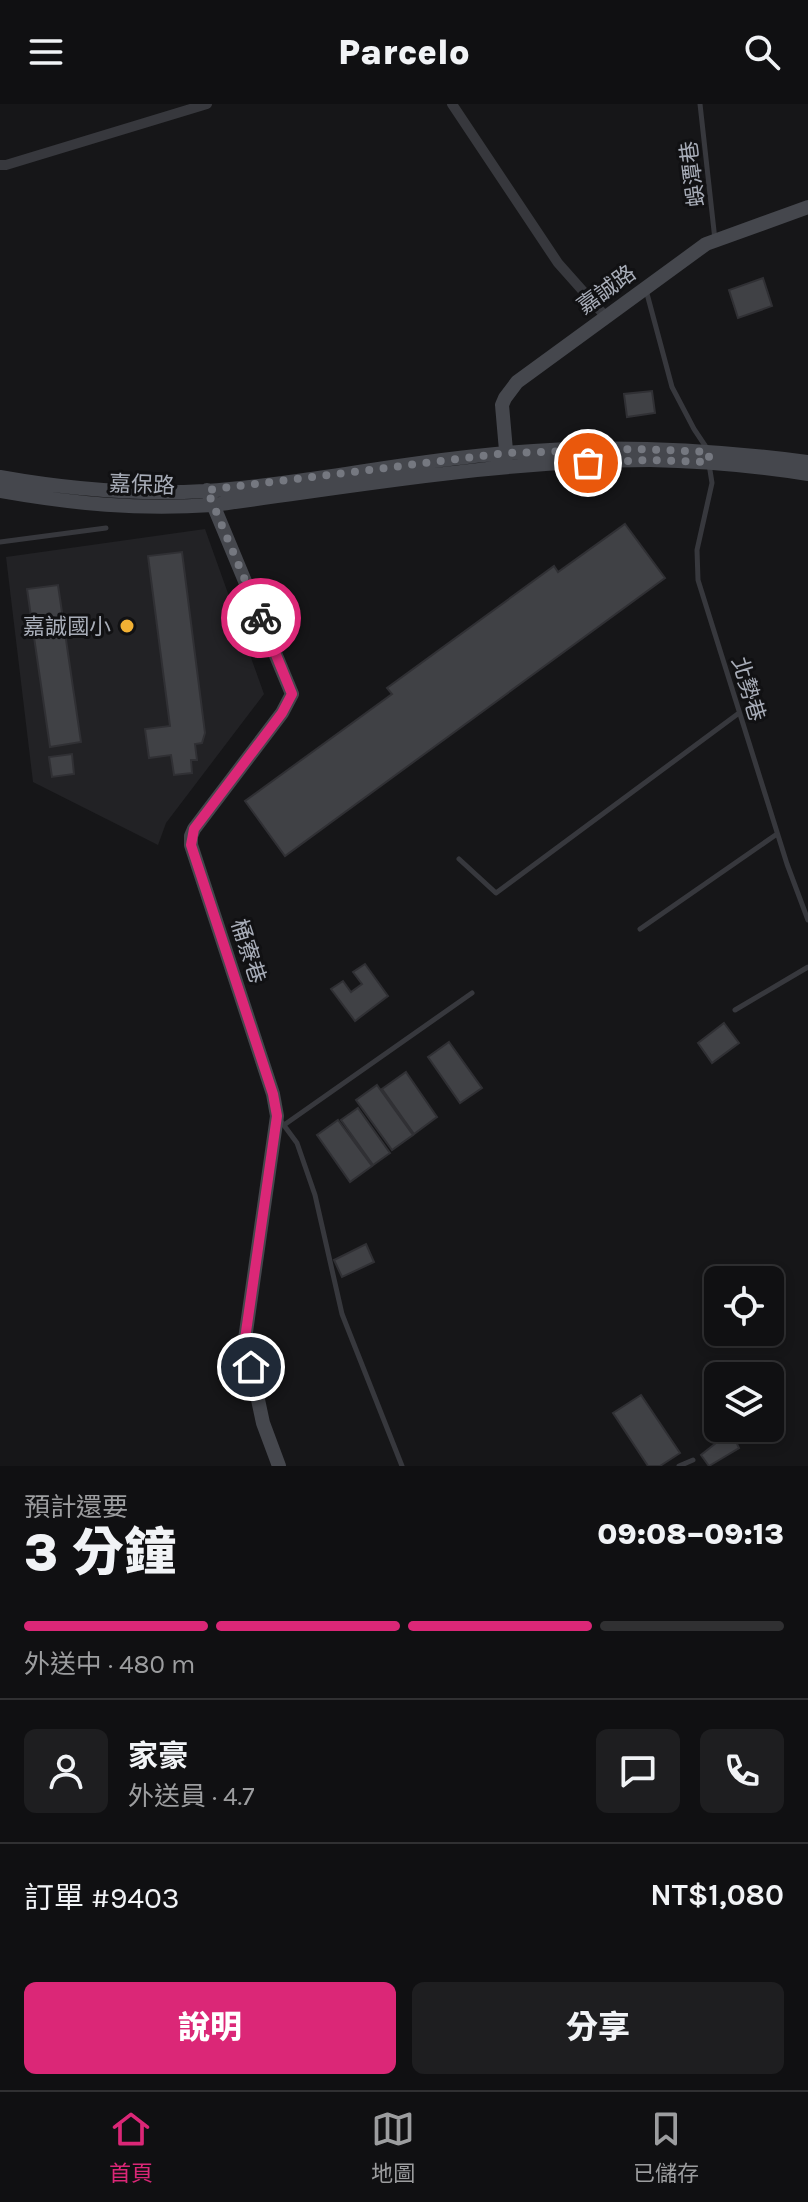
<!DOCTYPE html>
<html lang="zh-TW">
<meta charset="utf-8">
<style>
body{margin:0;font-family:Karla,"Noto Sans TC",sans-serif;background:#1e1e20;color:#f1f3f6;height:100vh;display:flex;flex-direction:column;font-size:30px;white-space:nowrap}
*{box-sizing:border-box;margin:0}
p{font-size:26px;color:#9c9d9f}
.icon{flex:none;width:44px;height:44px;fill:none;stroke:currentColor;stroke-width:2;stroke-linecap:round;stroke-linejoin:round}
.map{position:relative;height:1362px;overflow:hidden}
.panel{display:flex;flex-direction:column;background:#101012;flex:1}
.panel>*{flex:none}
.tools{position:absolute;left:704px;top:1162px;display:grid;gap:16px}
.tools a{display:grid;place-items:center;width:80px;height:80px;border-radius:12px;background:#101012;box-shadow:0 4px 12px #0003,0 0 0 2px #303032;font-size:40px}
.pin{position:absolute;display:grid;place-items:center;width:68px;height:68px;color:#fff;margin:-34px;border:4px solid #fff;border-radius:50%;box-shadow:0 2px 8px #0007}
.courier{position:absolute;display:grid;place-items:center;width:80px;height:80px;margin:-40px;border:6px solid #db2777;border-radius:50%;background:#fff;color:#222;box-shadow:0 2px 10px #0007}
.head em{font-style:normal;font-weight:800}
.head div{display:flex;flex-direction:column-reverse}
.head{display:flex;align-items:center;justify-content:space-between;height:136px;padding:0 24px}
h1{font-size:52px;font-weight:800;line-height:60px}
.bar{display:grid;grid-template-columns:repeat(4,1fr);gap:12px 8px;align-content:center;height:96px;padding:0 24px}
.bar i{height:10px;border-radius:6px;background:#303032}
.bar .selected{background:#db2777}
.bar p{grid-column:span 4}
.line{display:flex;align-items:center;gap:20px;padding:0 24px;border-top:2px solid #303032}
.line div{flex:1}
.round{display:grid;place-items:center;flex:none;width:84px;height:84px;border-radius:12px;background:#1e1e20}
.primary-button{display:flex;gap:16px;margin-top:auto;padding:16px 24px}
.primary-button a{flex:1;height:92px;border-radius:12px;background:#db2777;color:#fff;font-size:32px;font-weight:800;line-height:92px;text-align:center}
.primary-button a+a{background:#1e1e20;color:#f1f3f6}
header{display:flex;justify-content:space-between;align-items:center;height:104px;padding:0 24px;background:#101012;font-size:36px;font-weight:800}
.dock{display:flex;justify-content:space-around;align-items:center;height:112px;border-top:2px solid #303032;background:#101012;font-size:22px;color:#9c9d9f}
.dock a{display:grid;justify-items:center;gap:4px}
.dock .selected{color:#db2777}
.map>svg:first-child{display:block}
.built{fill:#222225}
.building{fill:#404145;stroke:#303034;stroke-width:2}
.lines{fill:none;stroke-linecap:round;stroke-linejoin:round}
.lane{stroke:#37383d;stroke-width:5}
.street{stroke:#37383d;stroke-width:10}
.secondary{stroke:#45474d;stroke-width:14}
.done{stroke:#757880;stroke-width:8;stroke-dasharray:0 14.4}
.route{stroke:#db2777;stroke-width:10}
.poi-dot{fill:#f2b134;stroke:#111113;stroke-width:3}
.labels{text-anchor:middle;stroke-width:6;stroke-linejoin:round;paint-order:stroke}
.street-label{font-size:22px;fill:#a8adb8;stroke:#111113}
.poi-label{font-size:22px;fill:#a8adb8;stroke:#111113;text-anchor:end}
</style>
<header><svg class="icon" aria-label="menu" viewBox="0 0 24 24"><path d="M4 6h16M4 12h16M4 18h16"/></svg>Parcelo<svg class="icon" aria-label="search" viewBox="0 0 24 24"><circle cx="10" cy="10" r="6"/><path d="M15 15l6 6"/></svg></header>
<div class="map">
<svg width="808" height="1362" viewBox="0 0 808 1362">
<rect width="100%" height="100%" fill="#161618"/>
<path class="built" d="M205,425L264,590L166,719L158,741L33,678L6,453Z"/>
<path class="building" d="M763,174L772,202L738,214L729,186Z
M652,287L655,309L627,313L624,290Z
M625,420L665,474L285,752L245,697L392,590L387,584L554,462L558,468Z
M182,448L205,629L202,639L195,640L197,656H191L192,669L174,671L171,651L149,654L145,625L170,622L148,452Z
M58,481L81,638L50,643L27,485Z
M72,650L74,670L52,673L49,653Z
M365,860L388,892L355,917L331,885L343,877L351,888L362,880L353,868Z
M724,919L739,939L712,959L698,939Z
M449,938L482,984L460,999L428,953Z
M406,968L437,1013L414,1030L382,985Z
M377,981L413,1031L392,1046L356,996Z
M358,1004L390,1049L373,1061L341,1016Z
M338,1016L372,1062L350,1078L317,1031Z
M366,1140L374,1158L342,1173L334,1156Z
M641,1291L680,1349L660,1362H648L613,1309Z
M731,1327L739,1344L709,1362L701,1351Z"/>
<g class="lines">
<path class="lane" d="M700,0L715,136
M646,186L672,283L694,325L706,343
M709,360L712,379L697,446L698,476L787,760L808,816
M0,438L106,424
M459,755L496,789L739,609
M640,825L777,730
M735,906L808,863
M280,1016L297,1039L315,1091L342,1210L402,1362
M284,1021L472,889
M679,1362L693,1356"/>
<path class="street" d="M452,0L558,159L606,213
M0,61H6L207,0"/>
<path class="secondary" d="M507,358L502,301L505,294L517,278L706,140L808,103
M0,373C67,385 137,391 205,387C306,380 405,357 506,349C606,340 708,345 808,358
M207,386L292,590L282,609L194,725L191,732V741L273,990L277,1012L245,1235L263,1319L279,1362
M0,387C73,400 139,406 213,401C358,382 503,356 650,356C703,357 756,362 808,370"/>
</g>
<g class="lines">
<path class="done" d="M261,514L207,386L506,349L638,345L709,348V358L649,356L588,359"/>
<path class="route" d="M251,1263L245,1235L277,1012L273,990L191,741L194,725L282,609L292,590L261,514"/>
</g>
<circle class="poi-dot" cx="127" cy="522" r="8"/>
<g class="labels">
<g class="street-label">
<text transform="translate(692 70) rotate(-97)" y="8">蜈潭巷</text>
<text transform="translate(606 185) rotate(-36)" y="8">嘉誠路</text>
<text transform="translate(142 380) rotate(2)" y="8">嘉保路</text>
<text transform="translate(749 585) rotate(73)" y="8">北勢巷</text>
<text transform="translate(249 847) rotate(72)" y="8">桶寮巷</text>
</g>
<g class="poi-label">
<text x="111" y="530">嘉誠國小</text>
</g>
</g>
</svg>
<div class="tools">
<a><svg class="icon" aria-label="locate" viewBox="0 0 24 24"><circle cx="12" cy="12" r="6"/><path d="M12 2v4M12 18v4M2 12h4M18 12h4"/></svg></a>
<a><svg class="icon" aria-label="layers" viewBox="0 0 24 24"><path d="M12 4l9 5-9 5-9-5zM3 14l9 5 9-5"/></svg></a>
</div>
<div class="pin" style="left:588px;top:359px;background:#ea580c"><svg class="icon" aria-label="bag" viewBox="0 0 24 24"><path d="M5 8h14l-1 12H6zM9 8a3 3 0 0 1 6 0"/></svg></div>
<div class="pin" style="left:251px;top:1263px;background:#1f2937"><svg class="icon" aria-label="home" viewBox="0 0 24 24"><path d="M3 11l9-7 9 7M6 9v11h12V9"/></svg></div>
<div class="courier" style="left:261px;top:514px"><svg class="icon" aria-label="bike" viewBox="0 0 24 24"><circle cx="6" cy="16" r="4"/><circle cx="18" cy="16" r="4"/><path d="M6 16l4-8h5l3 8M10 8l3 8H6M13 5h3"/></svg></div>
</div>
<section class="panel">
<div class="head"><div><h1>3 分鐘</h1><p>預計還要</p></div><em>09:08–09:13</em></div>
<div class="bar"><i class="selected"></i><i class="selected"></i><i class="selected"></i><i></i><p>外送中 · 480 m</p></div>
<div class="line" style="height:144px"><a class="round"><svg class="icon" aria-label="person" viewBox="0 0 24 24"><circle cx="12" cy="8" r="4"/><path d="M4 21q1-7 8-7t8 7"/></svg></a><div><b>家豪</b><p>外送員 · 4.7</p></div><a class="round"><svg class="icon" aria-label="chat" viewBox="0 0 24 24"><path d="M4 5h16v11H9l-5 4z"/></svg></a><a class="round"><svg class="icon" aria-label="phone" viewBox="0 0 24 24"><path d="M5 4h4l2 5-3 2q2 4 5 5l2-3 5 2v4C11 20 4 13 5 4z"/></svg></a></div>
<div class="line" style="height:104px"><div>訂單 #9403</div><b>NT$1,080</b></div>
<div class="primary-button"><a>說明</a><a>分享</a></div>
</section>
<nav class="dock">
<a class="selected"><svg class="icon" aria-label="home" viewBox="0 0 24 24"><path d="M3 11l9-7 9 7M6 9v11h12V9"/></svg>首頁</a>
<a><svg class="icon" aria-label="map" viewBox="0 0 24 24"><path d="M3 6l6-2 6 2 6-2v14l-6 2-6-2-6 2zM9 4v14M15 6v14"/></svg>地圖</a>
<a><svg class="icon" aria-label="saved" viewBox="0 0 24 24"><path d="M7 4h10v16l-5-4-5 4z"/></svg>已儲存</a>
</nav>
